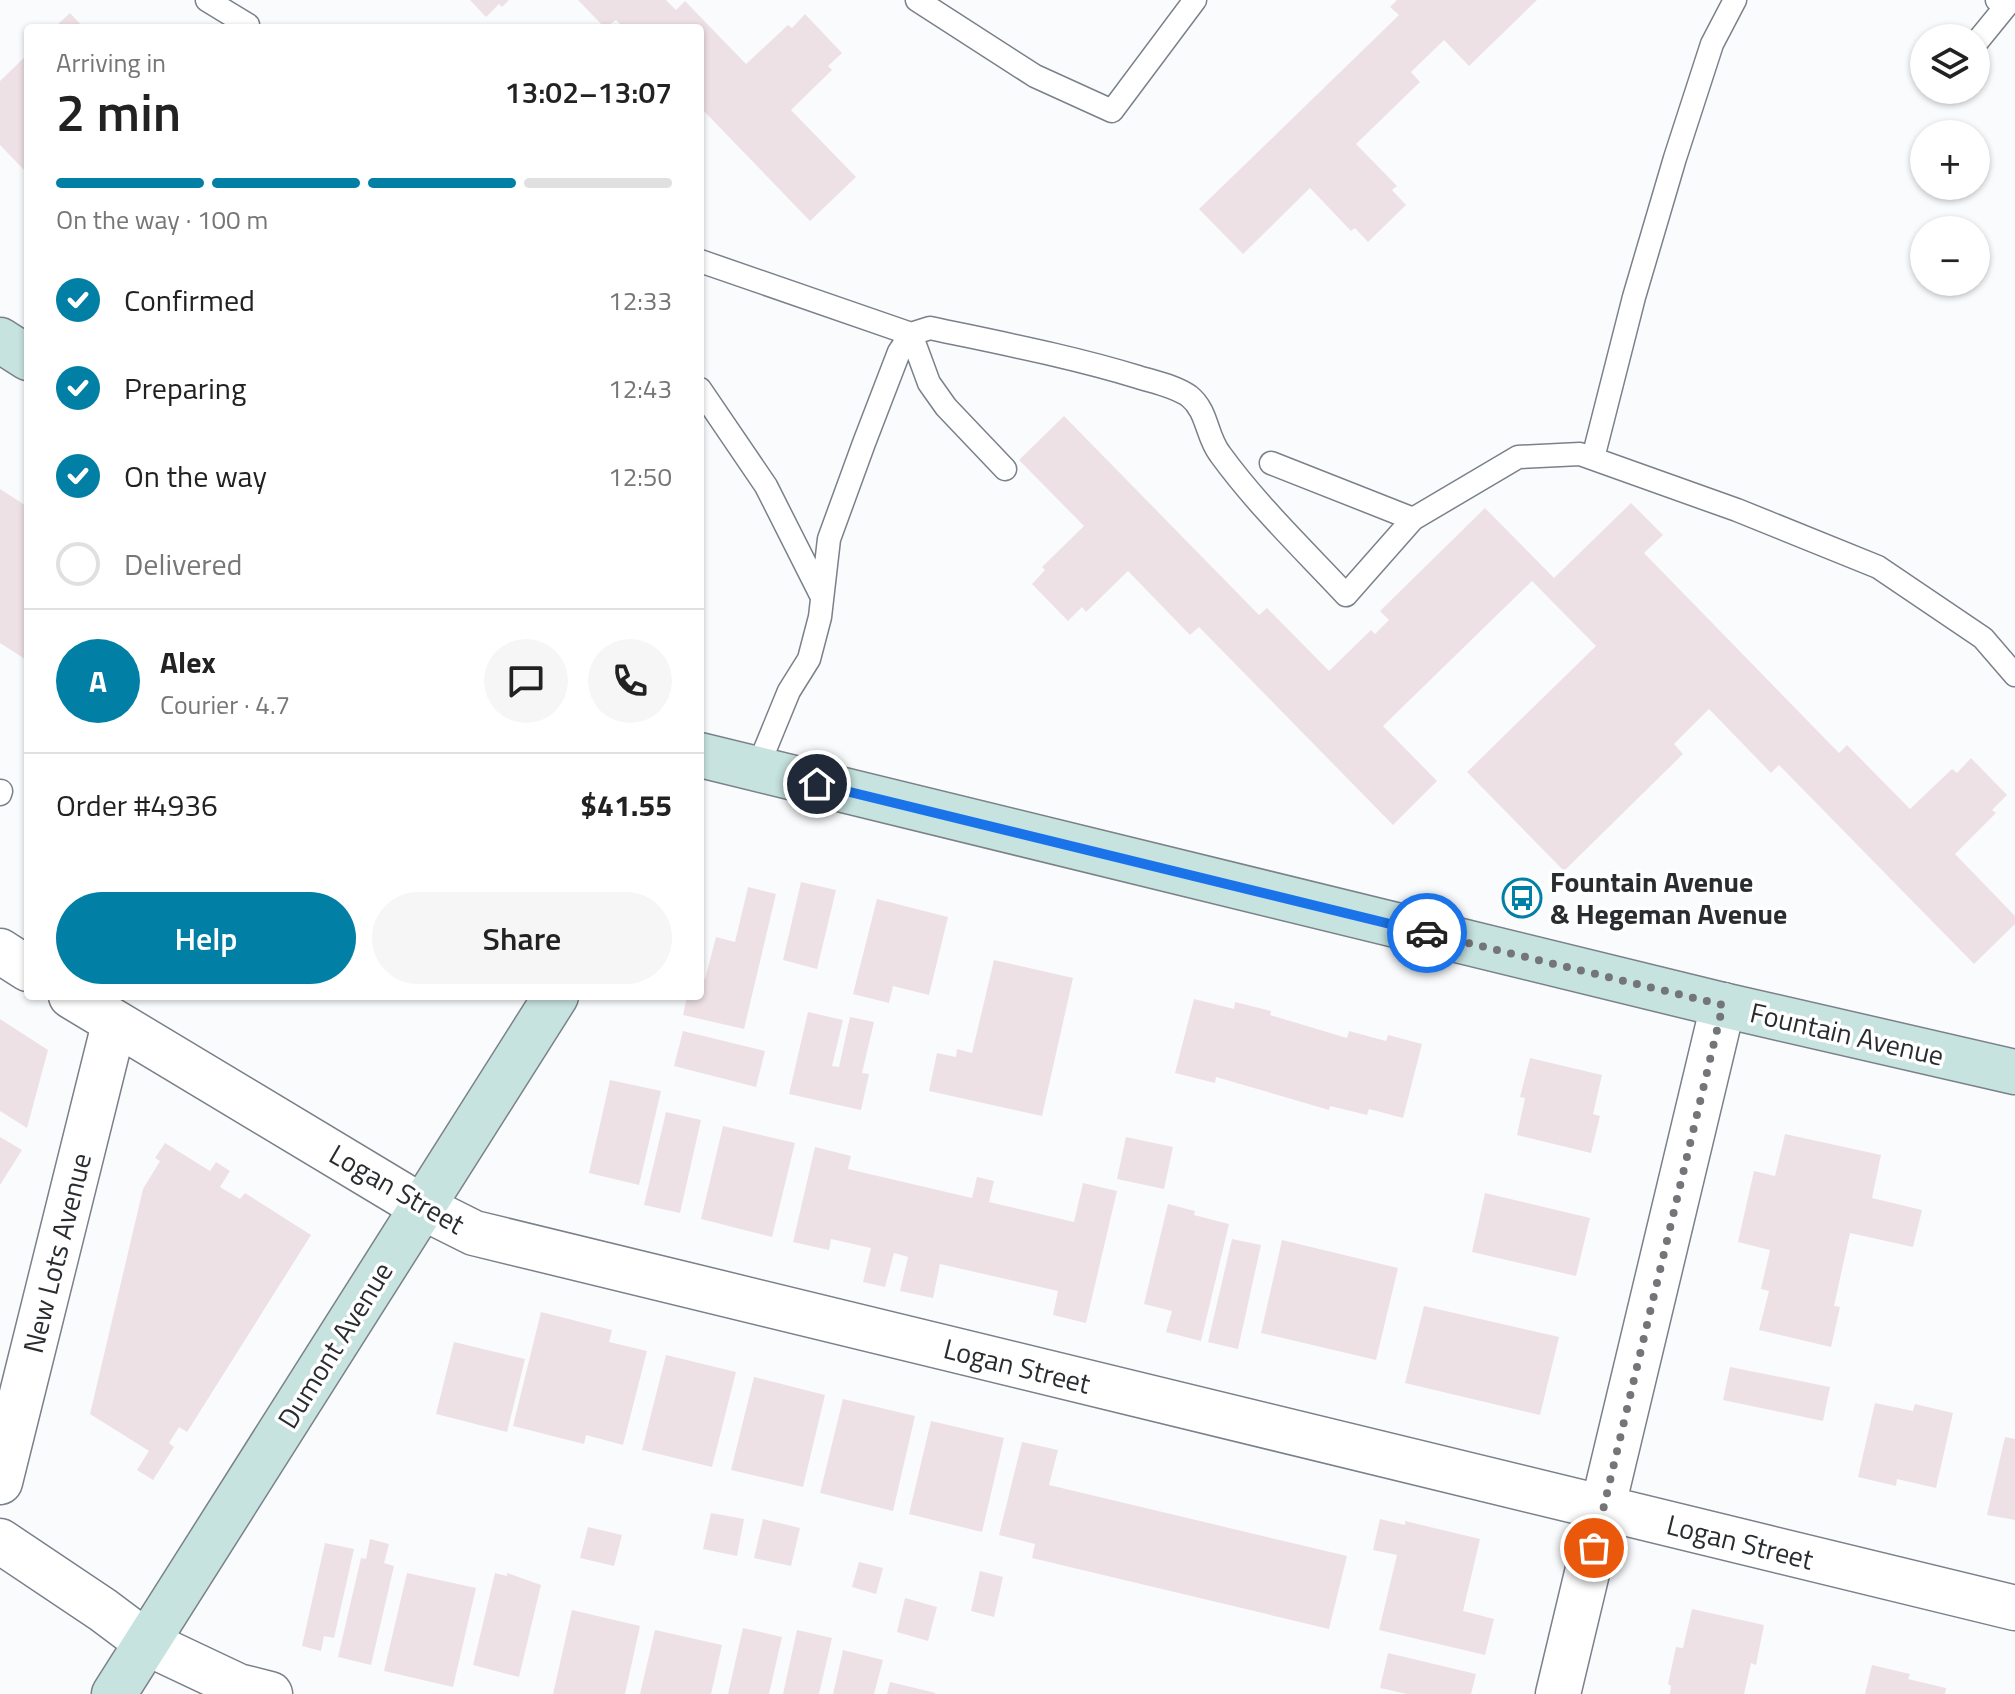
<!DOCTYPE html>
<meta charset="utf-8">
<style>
body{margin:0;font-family:"Titillium Web",sans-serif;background:#f6f6f6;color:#222;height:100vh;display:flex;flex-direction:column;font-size:30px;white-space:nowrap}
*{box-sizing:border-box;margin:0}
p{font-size:26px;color:#767676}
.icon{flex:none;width:44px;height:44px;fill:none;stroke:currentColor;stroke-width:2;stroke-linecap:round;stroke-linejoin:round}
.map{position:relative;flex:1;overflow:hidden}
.panel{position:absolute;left:24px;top:24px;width:680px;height:976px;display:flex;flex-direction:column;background:#fff;border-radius:8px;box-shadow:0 2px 6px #0004}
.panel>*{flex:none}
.buttons{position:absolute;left:1910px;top:24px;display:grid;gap:16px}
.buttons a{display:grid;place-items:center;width:80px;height:80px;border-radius:50%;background:#fff;box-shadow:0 2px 6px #0004;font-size:40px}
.pin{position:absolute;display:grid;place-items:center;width:68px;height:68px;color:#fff;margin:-34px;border:4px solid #fff;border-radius:50%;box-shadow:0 2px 8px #0007}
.courier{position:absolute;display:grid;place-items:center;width:80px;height:80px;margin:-40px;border:6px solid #1a73e8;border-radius:50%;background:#fff;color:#222;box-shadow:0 2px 10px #0007}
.summary em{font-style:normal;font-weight:600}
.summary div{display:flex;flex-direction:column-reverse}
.summary{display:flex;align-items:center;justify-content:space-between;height:136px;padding:0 32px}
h1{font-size:52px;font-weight:600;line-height:60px}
.bar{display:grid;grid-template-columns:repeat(4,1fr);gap:12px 8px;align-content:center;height:96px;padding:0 32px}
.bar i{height:10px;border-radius:6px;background:#e0e0e0}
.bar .active{background:#027fa5}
.bar p{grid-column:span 4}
.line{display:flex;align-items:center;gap:20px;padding:0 32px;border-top:2px solid #e0e0e0}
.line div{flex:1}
.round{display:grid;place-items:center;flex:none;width:84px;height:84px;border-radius:42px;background:#f6f6f6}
ol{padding:0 32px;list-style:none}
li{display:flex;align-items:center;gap:24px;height:88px}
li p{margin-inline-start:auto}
li .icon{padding:8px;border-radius:50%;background:#027fa5;color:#fff;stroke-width:4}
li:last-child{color:#767676}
li i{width:44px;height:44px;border:4px solid #e0e0e0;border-radius:50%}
.action{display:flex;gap:16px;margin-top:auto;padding:16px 32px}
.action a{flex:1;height:92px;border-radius:48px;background:#027fa5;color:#fff;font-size:32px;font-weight:600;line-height:92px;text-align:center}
.action a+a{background:#f6f6f6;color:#222}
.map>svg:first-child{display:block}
.building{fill:#eee1e5}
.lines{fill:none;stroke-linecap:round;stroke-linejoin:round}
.lane-casing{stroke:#7a818a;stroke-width:25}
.street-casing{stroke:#7a818a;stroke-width:47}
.secondary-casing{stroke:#7a818a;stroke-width:47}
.lane{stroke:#fff;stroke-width:22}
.street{stroke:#fff;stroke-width:44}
.secondary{stroke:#c7e3df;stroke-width:44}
.done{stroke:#737578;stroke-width:8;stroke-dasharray:0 14.4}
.route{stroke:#1a73e8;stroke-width:10}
.labels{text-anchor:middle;stroke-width:7;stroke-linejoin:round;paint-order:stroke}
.poi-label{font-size:28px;font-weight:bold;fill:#2a2d30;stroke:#fff;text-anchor:start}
.street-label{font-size:28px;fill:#2a2d30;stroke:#fff}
</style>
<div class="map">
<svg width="2015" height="1694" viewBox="0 0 2015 1694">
<rect width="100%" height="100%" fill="#fafbfd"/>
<path class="building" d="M470,0H509L502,7L499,4L486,17Z
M578,0H666L676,10L685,1L746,64L788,25L792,28L805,14L842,53L828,66L832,70L791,110L856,177L810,221L700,107V28H624L616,20L605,28Z
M1397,0H1537L1469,66L1444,40L1411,72L1420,82L1356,144L1397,186L1392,190L1406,205L1368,242L1355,228L1351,231L1310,188L1243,254L1199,209L1399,15L1390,7Z
M70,13L84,28H54Z
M28,54V174L0,145V81Z
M1064,416L1259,615L1267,608L1329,671L1371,630L1375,634L1389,620L1380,611L1485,508L1554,578L1631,503L1663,535L1644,553L1839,753L1847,745L1910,809L1952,769L1957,773L1971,758L2007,795L1992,810L1996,813L1955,854L2015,916V924L1974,964L1779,765L1771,773L1709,709L1674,744L1683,754L1564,871L1467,772L1596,646L1532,581L1383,726L1437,781L1393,825L1199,627L1190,635L1128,571L1086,612L1082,607L1068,621L1032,584L1045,570L1042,567L1084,526L1019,460Z
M0,489L28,507V661L0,643Z
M801,882L836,890L817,969L783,960Z
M748,887L776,894L744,1029L683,1015L687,996H700V978L705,979L716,937L735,942Z
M877,899L948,917L929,995L893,986L889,1003L853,994Z
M994,960L1073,978L1042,1116L929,1091L937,1053L956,1057L957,1049L972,1053Z
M1194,999L1234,1009L1235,1002L1271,1011L1270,1015L1347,1038L1349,1031L1386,1041L1388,1035L1422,1044L1403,1118L1369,1109L1367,1115L1330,1106L1329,1110L1216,1077L1215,1083L1175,1073Z
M808,1012L843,1020L832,1066L839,1067L850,1017L874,1022L862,1073L869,1074L861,1110L789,1094Z
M0,1019L48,1050L27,1128L0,1111Z
M683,1031L765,1051L756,1087L674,1066Z
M1530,1058L1602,1075L1593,1114L1600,1116L1591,1153L1517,1135L1525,1098L1520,1097Z
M610,1080L661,1091L639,1185L589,1173Z
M666,1112L701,1120L680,1213L644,1205Z
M723,1126L795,1143L772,1237L701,1219Z
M1785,1134L1881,1155L1872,1198L1922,1210L1913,1247L1850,1233L1834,1306L1840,1307L1831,1347L1759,1330L1769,1291L1761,1289L1770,1250L1738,1242L1754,1171L1775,1176Z
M0,1137L22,1150L0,1185Z
M1126,1137L1173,1147L1164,1189L1117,1179Z
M165,1143L210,1171L216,1162L230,1171L220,1187L240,1199L245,1193L311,1235L187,1432L179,1427L169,1443L174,1447L153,1480L137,1470L149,1451L90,1414L143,1189L160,1161L155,1158Z
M815,1147L851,1156L848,1169L972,1198L977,1177L994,1181L989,1202L1074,1222L1083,1183L1117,1191L1086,1323L1053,1315L1058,1291L940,1264L933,1298L900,1291L908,1257L894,1253L885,1287L863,1282L871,1248L831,1239L829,1250L793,1242Z
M1485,1193L1590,1218L1576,1276L1472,1252Z
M1168,1204L1195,1211L1194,1215L1229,1224L1201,1341L1166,1332L1172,1311L1144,1304Z
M1232,1239L1261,1245L1238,1349L1208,1342Z
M1282,1240L1398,1268L1376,1360L1261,1333Z
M1424,1306L1559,1337L1540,1415L1405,1383Z
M541,1312L612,1330L609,1342L647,1351L623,1445L586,1435L584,1444L513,1426Z
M454,1342L525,1359L507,1432L436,1414Z
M666,1355L736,1372L712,1467L642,1450Z
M1730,1367L1830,1387L1823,1421L1723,1400Z
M754,1377L825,1395L803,1487L731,1470Z
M843,1399L915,1416L893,1511L820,1493Z
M1875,1403L1913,1411L1915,1404L1953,1413L1936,1488L1897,1479L1896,1486L1858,1477Z
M931,1421L1004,1438L982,1532L909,1514Z
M2005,1437L2015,1439V1520L1987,1515Z
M1022,1442L1058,1450L1049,1485L1347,1556L1329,1629L1032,1558L1035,1544L999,1535Z
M711,1513L744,1519L737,1556L703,1549Z
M763,1519L800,1528L791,1566L754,1558Z
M1380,1519L1405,1525V1521L1480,1539L1463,1611L1494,1619L1485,1655L1379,1630L1397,1555L1373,1550Z
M588,1527L622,1535L614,1566L580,1558Z
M370,1539L389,1544L384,1563L394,1566L371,1665L338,1657L361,1558L366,1559Z
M325,1543L354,1549L334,1638L324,1636L321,1651L302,1646Z
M859,1562L883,1568L876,1594L852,1587Z
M980,1571L1003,1577L994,1617L971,1611Z
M407,1573L476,1588L453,1687L384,1671Z
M495,1573L507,1576V1573L541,1585L519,1677L473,1665Z
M905,1598L937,1607L928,1641L897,1632Z
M1692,1609L1764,1625L1756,1665L1751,1663L1744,1694H1670L1671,1686L1668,1684L1676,1647L1683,1648Z
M572,1610L640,1626L625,1694H553Z
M743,1628L782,1637L769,1694H728Z
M655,1630L722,1645L711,1694H640Z
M797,1630L832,1638L819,1694H783Z
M843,1650L883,1660L874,1694H833Z
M1388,1653L1476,1674L1471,1694H1407L1380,1688Z
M1872,1665L1910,1674L1908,1679L1946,1688L1945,1694H1865Z
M890,1682L936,1693L935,1694H887Z"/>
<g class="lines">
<defs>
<path id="lane" d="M207,0L248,25
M917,0L1035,76L1112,111L1195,0
M1976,43L2007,5L1997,0
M700,261L911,334L929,383L946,407L1005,469
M700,389L766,486L821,595
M1593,458L1634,297L1675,158L1712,44L1735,0
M1271,463L1413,519
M757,769L789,691L809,659L820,617L829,539L864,443L899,352L911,334L930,328C1000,343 1069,356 1138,377C1154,382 1175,386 1189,396C1208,411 1206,436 1220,454C1257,505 1303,549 1346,595L1413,519L1518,457L1580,454L1737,510L1878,567L1983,638L2015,675
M0,794L1,791"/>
<path id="street" d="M0,951L28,969
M71,996L422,1207L474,1233L2015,1608
M0,1482L114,1024
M0,1541L103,1610L147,1643L238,1686L270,1694
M1558,1694L1723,1005"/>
<path id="secondary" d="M0,340L28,358
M700,755L1723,1005L2015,1072
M114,1694L556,996"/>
</defs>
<use href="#lane" class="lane-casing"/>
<use href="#street" class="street-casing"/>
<use href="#secondary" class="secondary-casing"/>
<use href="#lane" class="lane"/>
<use href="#street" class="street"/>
<use href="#secondary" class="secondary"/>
</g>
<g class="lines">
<path class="done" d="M1427,933L1723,1005L1594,1548"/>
<path class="route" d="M817,784L1427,933"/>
</g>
<defs>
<symbol id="bus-ring" viewBox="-11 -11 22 22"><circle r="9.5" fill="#fff" stroke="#027fa5" stroke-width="1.5"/><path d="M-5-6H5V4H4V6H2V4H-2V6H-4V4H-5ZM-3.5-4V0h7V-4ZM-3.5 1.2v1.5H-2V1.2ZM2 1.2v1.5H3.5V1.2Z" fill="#027fa5"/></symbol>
</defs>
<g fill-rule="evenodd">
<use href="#bus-ring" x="1500" y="876" width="44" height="44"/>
</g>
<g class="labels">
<g class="poi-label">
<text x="1550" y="892">Fountain Avenue<tspan x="1550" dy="32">&amp; Hegeman Avenue</tspan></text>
</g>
<g class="street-label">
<text transform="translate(1847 1034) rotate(13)" y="10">Fountain Avenue</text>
<text transform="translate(397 1189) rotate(30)" y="10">Logan Street</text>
<text transform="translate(57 1253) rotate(-76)" y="10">New Lots Avenue</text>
<text transform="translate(335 1345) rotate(-58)" y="10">Dumont Avenue</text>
<text transform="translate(1017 1366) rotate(14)" y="10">Logan Street</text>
<text transform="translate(1740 1542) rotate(14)" y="10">Logan Street</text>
</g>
</g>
</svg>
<div class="buttons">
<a><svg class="icon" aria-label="layers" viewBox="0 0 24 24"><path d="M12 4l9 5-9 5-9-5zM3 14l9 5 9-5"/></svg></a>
<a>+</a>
<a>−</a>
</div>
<div class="pin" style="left:1594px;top:1548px;background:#ea580c"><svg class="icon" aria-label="bag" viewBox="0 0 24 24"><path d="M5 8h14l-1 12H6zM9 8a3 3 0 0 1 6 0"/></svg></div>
<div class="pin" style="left:817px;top:784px;background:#1f2937"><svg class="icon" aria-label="home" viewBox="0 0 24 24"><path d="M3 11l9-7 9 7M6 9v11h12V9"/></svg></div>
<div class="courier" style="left:1427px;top:933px"><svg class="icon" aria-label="car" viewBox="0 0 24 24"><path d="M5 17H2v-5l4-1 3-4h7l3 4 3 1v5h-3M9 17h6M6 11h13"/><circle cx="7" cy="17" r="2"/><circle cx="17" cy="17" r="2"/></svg></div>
<section class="panel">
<div class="summary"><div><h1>2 min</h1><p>Arriving in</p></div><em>13:02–13:07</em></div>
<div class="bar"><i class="active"></i><i class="active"></i><i class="active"></i><i></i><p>On the way · 100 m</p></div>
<ol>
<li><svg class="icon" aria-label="check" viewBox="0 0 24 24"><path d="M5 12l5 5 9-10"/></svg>Confirmed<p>12:33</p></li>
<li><svg class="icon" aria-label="check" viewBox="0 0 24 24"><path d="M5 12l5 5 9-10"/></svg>Preparing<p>12:43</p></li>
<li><svg class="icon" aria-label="check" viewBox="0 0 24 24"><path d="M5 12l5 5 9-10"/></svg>On the way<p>12:50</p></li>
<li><i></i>Delivered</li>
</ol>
<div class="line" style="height:144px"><b class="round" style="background:#027fa5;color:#fff">A</b><div><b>Alex</b><p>Courier · 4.7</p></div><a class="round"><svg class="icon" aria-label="chat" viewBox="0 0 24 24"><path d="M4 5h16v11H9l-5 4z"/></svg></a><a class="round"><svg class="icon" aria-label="phone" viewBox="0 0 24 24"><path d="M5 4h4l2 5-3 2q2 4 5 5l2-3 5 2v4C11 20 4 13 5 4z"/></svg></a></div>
<div class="line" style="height:104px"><div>Order #4936</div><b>$41.55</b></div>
<div class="action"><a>Help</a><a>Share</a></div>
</section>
</div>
